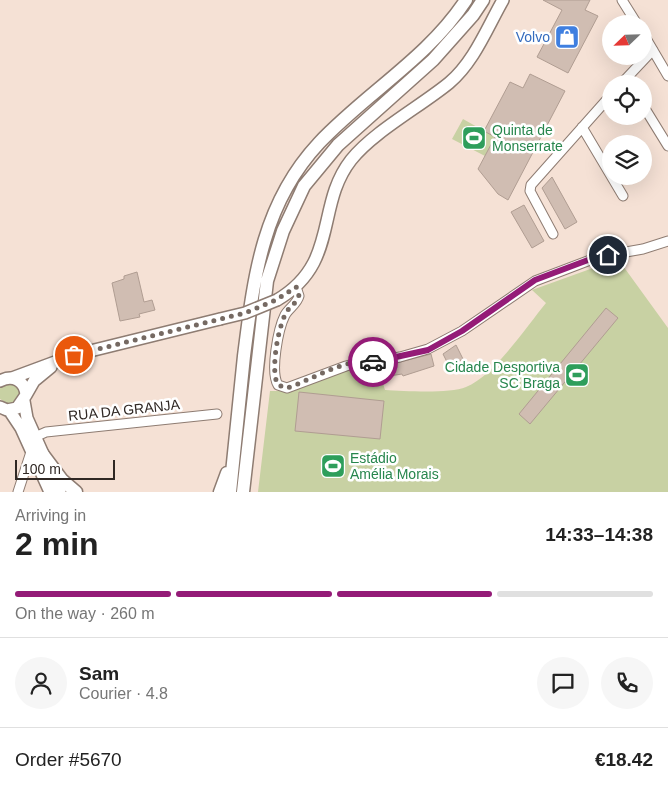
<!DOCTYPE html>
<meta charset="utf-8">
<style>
body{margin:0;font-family:Helvetica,sans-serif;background:#f6f6f6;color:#222;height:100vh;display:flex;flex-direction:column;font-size:19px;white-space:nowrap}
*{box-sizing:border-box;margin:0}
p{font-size:16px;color:#767676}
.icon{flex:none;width:28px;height:28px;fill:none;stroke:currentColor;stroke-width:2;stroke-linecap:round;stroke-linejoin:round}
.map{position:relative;height:492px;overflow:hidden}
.drawer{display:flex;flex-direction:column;background:#fff;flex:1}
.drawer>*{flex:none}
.needle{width:32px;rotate:247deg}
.controls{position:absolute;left:602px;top:15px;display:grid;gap:10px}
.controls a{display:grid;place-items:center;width:50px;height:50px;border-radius:50%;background:#fff;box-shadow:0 5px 20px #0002;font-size:25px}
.scale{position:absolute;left:15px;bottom:12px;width:100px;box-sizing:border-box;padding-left:5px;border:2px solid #302824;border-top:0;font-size:14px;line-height:18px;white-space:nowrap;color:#302824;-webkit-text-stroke:4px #fff;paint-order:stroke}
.pin{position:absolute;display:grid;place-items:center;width:42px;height:42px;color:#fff;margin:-21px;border:2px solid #fff;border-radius:50%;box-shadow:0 1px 5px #0007}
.courier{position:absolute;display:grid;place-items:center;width:50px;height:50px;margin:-25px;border:4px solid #941b77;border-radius:50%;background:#fff;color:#222;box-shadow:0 1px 6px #0007}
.head em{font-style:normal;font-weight:600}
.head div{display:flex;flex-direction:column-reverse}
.head{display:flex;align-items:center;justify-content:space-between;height:85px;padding:0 15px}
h1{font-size:32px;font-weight:600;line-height:38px}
.bar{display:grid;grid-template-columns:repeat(4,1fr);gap:8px 5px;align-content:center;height:60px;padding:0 15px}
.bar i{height:6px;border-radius:4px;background:#e0e0e0}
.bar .selected{background:#941b77}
.bar p{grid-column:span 4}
.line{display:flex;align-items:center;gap:12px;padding:0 15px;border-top:1px solid #e0e0e0}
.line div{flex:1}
.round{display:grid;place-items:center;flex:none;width:52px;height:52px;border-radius:26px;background:#f6f6f6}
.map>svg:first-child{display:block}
.green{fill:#c8d1a3}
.building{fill:#d0bdb2;stroke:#b09d92}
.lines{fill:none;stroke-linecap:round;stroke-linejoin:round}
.minor-casing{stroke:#8e7c72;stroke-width:11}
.major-casing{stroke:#8e7c72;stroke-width:14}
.highway-casing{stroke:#8e7c72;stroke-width:15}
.minor{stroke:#fff;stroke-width:9}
.major{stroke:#fff;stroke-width:11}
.highway{stroke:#fff;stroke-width:12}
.major-bridge-casing{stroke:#8e7c72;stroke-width:14;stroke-linecap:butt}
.major-bridge{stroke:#fff;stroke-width:11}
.done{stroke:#756962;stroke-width:5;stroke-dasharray:0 9}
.route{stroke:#941b77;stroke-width:6}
.labels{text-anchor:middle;stroke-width:5;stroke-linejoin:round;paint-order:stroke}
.shop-label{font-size:14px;fill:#366cbe;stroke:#fff;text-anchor:end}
.leisure-label{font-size:14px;fill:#27864d;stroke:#fff;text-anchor:start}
.street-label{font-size:14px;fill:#302824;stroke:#fff}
</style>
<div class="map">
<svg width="668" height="492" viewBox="0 0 668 492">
<rect width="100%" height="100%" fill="#f5e1d5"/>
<path class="green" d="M463,119L495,137L485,156L452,139Z
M618,259L668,328V492H258L270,391C291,392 295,385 313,378C335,370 354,366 377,364L385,390C405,391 449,394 466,387C494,376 527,326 546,303L532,290Z
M5,382L20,385L21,400L10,405L0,399V387Z"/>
<path class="building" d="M543,0H590L585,10L598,16L568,73L537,57L562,10Z
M530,74L565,91L508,200L498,194L478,169L495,137L484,131L510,82L523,88Z
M552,177L577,222L565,229L542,188Z
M524,205L544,241L532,248L511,212Z
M137,272L144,302L152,300L155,310L139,314L140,317L120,321L112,283L124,279V276Z
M606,308L618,318L530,424L519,414Z
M456,345L463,359L449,366L443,354Z
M431,354L434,366L403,376L402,374L383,377L381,367Z
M299,392L384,401L380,439L295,431Z"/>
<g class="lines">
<defs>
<path id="minor" d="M622,0L637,24
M644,35L668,76
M621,84L653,50
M644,107L668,146
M582,127L623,196
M553,234L530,191L531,185L611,95
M296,287L299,296C297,304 289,308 285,315C278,329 270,372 278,385L287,388L346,366L364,361L373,362L400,357L428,349L462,331L535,281L598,257L643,249L668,241
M35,437L46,432L217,414
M18,492L31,452"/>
<path id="major" d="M277,300C340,263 315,206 351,160C373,132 421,106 449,83C474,62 487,28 503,0
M12,378L74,355L220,319
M0,381C13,374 25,381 26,395L17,408L7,410L0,407
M26,395L34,381L51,367
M24,401L27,418L60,492
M9,410L21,428L50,492"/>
<path id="highway" d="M41,452L62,480L76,492
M220,492L227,473
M230,492C235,447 239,401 244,356C254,277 262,204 319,143C366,93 428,58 466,0
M243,492L267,281L283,231L304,186L338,145L433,60L473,15L483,0"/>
</defs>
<use href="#minor" class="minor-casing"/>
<use href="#major" class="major-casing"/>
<use href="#highway" class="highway-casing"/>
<use href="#minor" class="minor"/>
<use href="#major" class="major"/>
<use href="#highway" class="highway"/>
<defs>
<path id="major-bridge" d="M220,319L245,313L277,300"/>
</defs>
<use href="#major-bridge" class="major-bridge-casing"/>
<use href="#major-bridge" class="major-bridge"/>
</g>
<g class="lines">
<path class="done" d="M74,355L245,313L276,300L296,287L299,291C300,302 291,304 286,313C278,327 270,372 278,385L287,388C314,379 344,358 373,362"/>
<path class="route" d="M373,362L428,350L462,331L535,280L588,260L608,255"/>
</g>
<defs>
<symbol id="shop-square" viewBox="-11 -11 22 22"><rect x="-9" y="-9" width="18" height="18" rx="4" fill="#3f7fe0" stroke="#fff"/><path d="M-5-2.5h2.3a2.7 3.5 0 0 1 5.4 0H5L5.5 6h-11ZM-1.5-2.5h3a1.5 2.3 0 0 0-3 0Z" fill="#fff"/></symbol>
<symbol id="stadium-square" viewBox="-11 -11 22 22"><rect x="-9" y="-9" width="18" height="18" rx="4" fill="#2e9e5b" stroke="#fff"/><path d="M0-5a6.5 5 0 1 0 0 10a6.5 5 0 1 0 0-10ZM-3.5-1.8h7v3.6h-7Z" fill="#fff"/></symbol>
</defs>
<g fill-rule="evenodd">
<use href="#shop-square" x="553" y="23" width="28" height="28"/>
<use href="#stadium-square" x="460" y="124" width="28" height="28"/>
<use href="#stadium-square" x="563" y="361" width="28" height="28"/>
<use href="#stadium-square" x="319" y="452" width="28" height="28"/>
</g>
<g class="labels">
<g class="shop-label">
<text x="550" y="42">Volvo</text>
</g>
<g class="leisure-label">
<text x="492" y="135">Quinta de<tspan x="492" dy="16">Monserrate</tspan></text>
<text x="560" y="372" text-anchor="end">Cidade Desportiva<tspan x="560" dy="16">SC Braga</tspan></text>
<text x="350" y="463">Estádio<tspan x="350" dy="16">Amélia Morais</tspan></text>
</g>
<g class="street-label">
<text transform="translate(124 410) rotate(-6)" y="5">RUA DA GRANJA</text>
</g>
</g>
</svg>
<div class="controls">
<a><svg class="needle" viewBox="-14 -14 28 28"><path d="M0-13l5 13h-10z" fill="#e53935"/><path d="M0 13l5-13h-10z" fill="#767676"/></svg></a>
<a><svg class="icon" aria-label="locate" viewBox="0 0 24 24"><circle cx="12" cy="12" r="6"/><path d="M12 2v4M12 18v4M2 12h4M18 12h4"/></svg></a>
<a><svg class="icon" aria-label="layers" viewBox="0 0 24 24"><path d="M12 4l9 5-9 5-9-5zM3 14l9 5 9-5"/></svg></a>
</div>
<div class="scale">100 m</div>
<div class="pin" style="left:74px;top:355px;background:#ea580c"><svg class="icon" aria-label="bag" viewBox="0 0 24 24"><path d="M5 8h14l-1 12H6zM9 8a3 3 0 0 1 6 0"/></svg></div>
<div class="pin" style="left:608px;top:255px;background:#1f2937"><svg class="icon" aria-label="home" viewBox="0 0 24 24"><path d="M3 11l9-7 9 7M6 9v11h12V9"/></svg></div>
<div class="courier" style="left:373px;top:362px"><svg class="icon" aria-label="car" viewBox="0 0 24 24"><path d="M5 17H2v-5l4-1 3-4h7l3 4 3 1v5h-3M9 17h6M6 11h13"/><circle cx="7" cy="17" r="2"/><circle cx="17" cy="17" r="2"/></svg></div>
</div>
<section class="drawer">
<div class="head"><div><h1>2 min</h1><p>Arriving in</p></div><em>14:33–14:38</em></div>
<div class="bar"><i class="selected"></i><i class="selected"></i><i class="selected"></i><i></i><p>On the way · 260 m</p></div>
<div class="line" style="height:90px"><a class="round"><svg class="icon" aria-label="person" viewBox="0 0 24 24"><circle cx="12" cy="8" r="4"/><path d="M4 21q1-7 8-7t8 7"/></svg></a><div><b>Sam</b><p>Courier · 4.8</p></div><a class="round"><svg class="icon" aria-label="chat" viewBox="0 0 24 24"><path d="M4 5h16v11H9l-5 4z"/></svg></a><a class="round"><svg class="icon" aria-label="phone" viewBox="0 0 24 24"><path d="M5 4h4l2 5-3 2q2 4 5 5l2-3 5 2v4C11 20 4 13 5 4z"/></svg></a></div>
<div class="line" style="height:65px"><div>Order #5670</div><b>€18.42</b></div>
</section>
